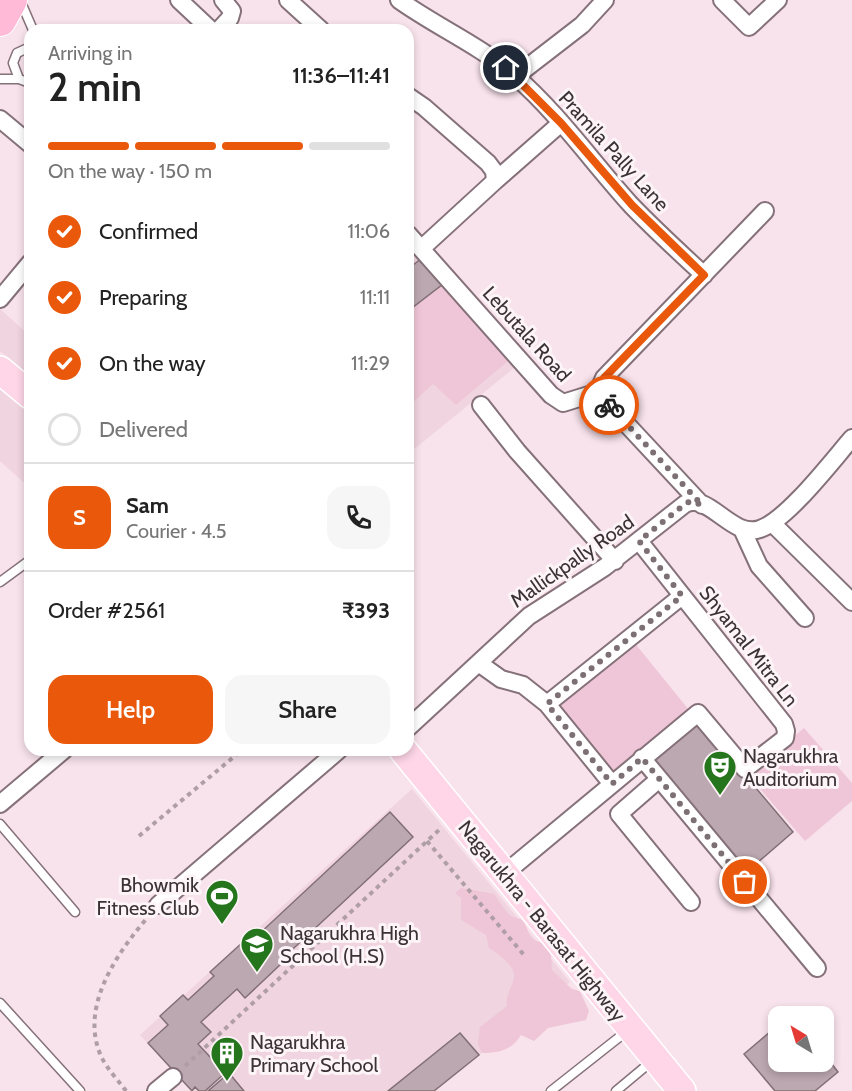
<!DOCTYPE html>
<meta charset="utf-8">
<style>
body{margin:0;font-family:Cabin,sans-serif;background:#f6f6f6;color:#222;height:100vh;display:flex;flex-direction:column;font-size:22px;white-space:nowrap}
*{box-sizing:border-box;margin:0}
p{font-size:20px;color:#767676}
.icon{flex:none;width:33px;height:33px;fill:none;stroke:currentColor;stroke-width:2;stroke-linecap:round;stroke-linejoin:round}
.map{position:relative;flex:1;overflow:hidden}
.panel{position:absolute;left:24px;top:24px;width:390px;height:732px;display:flex;flex-direction:column;background:#fff;border-radius:18px;box-shadow:0 3px 9px #0003}
.panel>*{flex:none}
.needle{width:39px;rotate:322deg}
.fabs{position:absolute;left:768px;top:1006px;display:grid;gap:12px}
.fabs a{display:grid;place-items:center;width:66px;height:66px;border-radius:12px;background:#fff;box-shadow:0 3px 9px #0003;font-size:30px}
.pin{position:absolute;display:grid;place-items:center;width:51px;height:51px;color:#fff;margin:-26px;border:3px solid #fff;border-radius:50%;box-shadow:0 2px 6px #0007}
.courier{position:absolute;display:grid;place-items:center;width:60px;height:60px;margin:-30px;border:4px solid #ea580c;border-radius:50%;background:#fff;color:#222;box-shadow:0 2px 8px #0007}
.head em{font-style:normal;font-weight:600}
.head div{display:flex;flex-direction:column-reverse}
.head{display:flex;align-items:center;justify-content:space-between;height:102px;padding:0 24px}
h1{font-size:39px;font-weight:600;line-height:45px}
.bar{display:grid;grid-template-columns:repeat(4,1fr);gap:9px 6px;align-content:center;height:72px;padding:0 24px}
.bar i{height:8px;border-radius:4px;background:#e0e0e0}
.bar .current{background:#ea580c}
.bar p{grid-column:span 4}
.line{display:flex;align-items:center;gap:15px;padding:0 24px;border-top:2px solid #e0e0e0}
.line div{flex:1}
.round{display:grid;place-items:center;flex:none;width:63px;height:63px;border-radius:18px;background:#f6f6f6}
ol{padding:0 24px;list-style:none}
li{display:flex;align-items:center;gap:18px;height:66px}
li p{margin-inline-start:auto}
li .icon{padding:6px;border-radius:50%;background:#ea580c;color:#fff;stroke-width:4}
li:last-child{color:#767676}
li i{width:33px;height:33px;border:3px solid #e0e0e0;border-radius:50%}
.primary-button{display:flex;gap:12px;margin-top:auto;padding:12px 24px}
.primary-button a{flex:1;height:69px;border-radius:18px;background:#ea580c;color:#fff;font-size:24px;font-weight:600;line-height:69px;text-align:center}
.primary-button a+a{background:#f6f6f6;color:#222}
.map>svg:first-child{display:block}
.built{fill:#f0d4df}
.green{fill:#efc6d7}
.building{fill:#bca8b0;stroke:#826f76;stroke-width:1.5}
.lines{fill:none;stroke-linecap:round;stroke-linejoin:round}
.lane-casing{stroke:#857179;stroke-width:11}
.street-casing{stroke:#857179;stroke-width:20}
.primary-casing{stroke:#fff;stroke-width:30}
.highway-casing{stroke:#fff;stroke-width:34}
.path{stroke:#af9ea5;stroke-width:4;stroke-dasharray:4.5 4.5;stroke-linecap:butt}
.lane{stroke:#fff;stroke-width:8}
.street{stroke:#fff;stroke-width:16}
.primary{stroke:#fed6e7;stroke-width:27}
.highway{stroke:#febad7;stroke-width:32}
.done{stroke:#7d7075;stroke-width:6;stroke-dasharray:0 10.8}
.route{stroke:#ea580c;stroke-width:8}
.labels{text-anchor:middle;stroke-width:6;stroke-linejoin:round;paint-order:stroke}
.street-label{font-size:20px;fill:#3b3236;stroke:#fdf4f7}
.poi-label{font-size:20px;fill:#3b3236;stroke:#fdf4f7;text-anchor:start}
</style>
<div class="map">
<svg width="852" height="1091" viewBox="0 0 852 1091">
<rect width="100%" height="100%" fill="#f8e2eb"/>
<path class="built" d="M420,251L520,363L408,454V261Z
M0,309L30,336V376L0,351Z
M0,387L30,413V488L0,461Z
M412,789L570,982L435,1091H194L140,1035Z"/>
<path class="green" d="M444,284L508,361L456,405L433,384L408,407V312Z
M633,641L689,710L611,774L555,705Z
M804,728L852,783V801L805,841L748,775Z
M461,888L494,894C499,900 506,914 513,917C516,918 520,918 522,920C532,932 524,938 543,943L551,955L552,970L572,989L580,991L589,1011L586,1020L548,1028L534,1041L521,1035C512,1050 499,1053 482,1053L478,1044L480,1027L507,1006C505,995 512,988 514,978C516,966 497,953 489,948L486,935L461,920V898L455,893Z"/>
<path class="building" d="M422,258L443,284L408,311V269Z
M697,718L793,832L743,875L647,760Z
M390,812L413,837L280,961L282,963L245,998L237,989L201,1022L211,1032L198,1044L225,1073L205,1091H199L195,1087L192,1091L148,1043L168,1025L160,1016L183,995L188,1000L214,976L210,972L255,931L258,935Z
M778,1025V1062H824V1054L838,1072L815,1091H775L744,1054Z
M460,1033L479,1055L434,1091H388Z
M229,1073L244,1091H208Z"/>
<g class="lines">
<defs>
<path id="lane" d="M20,0L33,30
M30,47L17,53L13,63L19,79L30,83
M0,79H19
M0,582L30,560
M0,824L75,912
M0,1003L80,1091
M551,1091L627,1031
M616,1091L652,1061"/>
<path id="street" d="M179,0L211,30
M288,0L321,30
M399,0C437,27 479,45 514,75C558,113 592,162 631,205C654,229 679,252 704,275
M722,0L749,27L778,0
M219,30L230,18L232,11L223,0
M516,76L582,25L605,0
M408,96L424,107L488,163L494,171L495,181L422,248
M0,119L30,144
M495,181L561,123
M408,234L551,395L563,403L592,394L605,401L702,505
M0,299L30,263
M605,401L600,387L604,378L765,211
M481,405L517,451L615,561
M772,523L852,602
M742,529L759,566L805,618
M480,664L501,679L523,685L547,704L612,784
M547,704L682,596
M408,728L529,616L605,567L685,504C709,492 732,539 760,529C787,520 832,461 852,438
M642,758L817,968
M658,780L619,814L691,902
M0,804L64,750
M504,874L698,713L745,769L785,738L786,731L784,724L639,541
M158,905L339,750
M156,1091L173,1077"/>
<path id="primary" d="M0,370L30,395
M403,750L682,1091"/>
<path id="highway" d="M0,20L11,0"/>
</defs>
<use href="#lane" class="lane-casing"/>
<use href="#street" class="street-casing"/>
<use href="#primary" class="primary-casing"/>
<use href="#highway" class="highway-casing"/>
<path class="path" d="M139,836L242,750
M427,841L524,955
M185,1066L439,830
M126,1091C118,1080 107,1069 101,1056C79,1007 117,953 148,917"/>
<use href="#lane" class="lane"/>
<use href="#street" class="street"/>
<use href="#primary" class="primary"/>
<use href="#highway" class="highway"/>
</g>
<g class="lines">
<path class="done" d="M609,405L702,505L691,501L685,504L639,541L682,596L547,704L612,784L642,758L745,882"/>
<path class="route" d="M506,68L561,123L632,205L704,275L604,378L600,387L609,405"/>
</g>
<defs>
<symbol id="theatre-pin" viewBox="-11 -11 22 30"><path d="M0 17L-7.5 6A9.5 9.5 0 1 1 7.5 6Z" fill="#25751d" stroke="#fdf4f7"/><path d="M-5-5.5Q0-4 5-5.5V0Q5 5 0 6Q-5 5-5 0ZM-3.3-2.5H-1v1.5H-3.3ZM1-2.5H3.3v1.5H1ZM-2.8 1Q0 5.5 2.8 1Z" fill="#fff"/></symbol>
<symbol id="stadium-pin" viewBox="-11 -11 22 30"><path d="M0 17L-7.5 6A9.5 9.5 0 1 1 7.5 6Z" fill="#25751d" stroke="#fdf4f7"/><path d="M0-5a6.5 5 0 1 0 0 10a6.5 5 0 1 0 0-10ZM-3.5-1.8h7v3.6h-7Z" fill="#fff"/></symbol>
<symbol id="school-pin" viewBox="-11 -11 22 30"><path d="M0 17L-7.5 6A9.5 9.5 0 1 1 7.5 6Z" fill="#25751d" stroke="#fdf4f7"/><path d="M0-5L7-2L0 1L-7-2ZM-4 1L0 2.5L4 1V4Q0 6-4 4Z" fill="#fff"/></symbol>
<symbol id="building-pin" viewBox="-11 -11 22 30"><path d="M0 17L-7.5 6A9.5 9.5 0 1 1 7.5 6Z" fill="#25751d" stroke="#fdf4f7"/><path d="M-4-6H4V6H1V3H-1V6H-4ZM-2.5-4.3h1.7v1.8h-1.7ZM.8-4.3h1.7v1.8H.8ZM-2.5-1h1.7V.8h-1.7ZM.8-1h1.7V.8H.8Z" fill="#fff"/></symbol>
</defs>
<g fill-rule="evenodd">
<use href="#theatre-pin" x="701" y="748" width="38" height="52"/>
<use href="#stadium-pin" x="203" y="877" width="38" height="52"/>
<use href="#school-pin" x="238" y="925" width="38" height="52"/>
<use href="#building-pin" x="208" y="1034" width="38" height="52"/>
</g>
<g class="labels">
<g class="street-label">
<text transform="translate(614 151) rotate(48)" y="7">Pramila Pally Lane</text>
<text transform="translate(527 334) rotate(48)" y="7">Lebutala Road</text>
<text transform="translate(572 561) rotate(-35)" y="7">Mallickpally Road</text>
<text transform="translate(749 646) rotate(52)" y="7">Shyamal Mitra Ln</text>
<text transform="translate(542 921) rotate(51)" y="7">Nagarukhra - Barasat Highway</text>
</g>
<g class="poi-label">
<text x="743" y="763">Nagarukhra<tspan x="743" dy="23">Auditorium</tspan></text>
<text x="199" y="892" text-anchor="end">Bhowmik<tspan x="199" dy="23">Fitness Club</tspan></text>
<text x="280" y="940">Nagarukhra High<tspan x="280" dy="23">School (H.S)</tspan></text>
<text x="250" y="1049">Nagarukhra<tspan x="250" dy="23">Primary School</tspan></text>
</g>
</g>
</svg>
<div class="fabs">
<a><svg class="needle" viewBox="-14 -14 28 28"><path d="M0-13l5 13h-10z" fill="#e53935"/><path d="M0 13l5-13h-10z" fill="#767676"/></svg></a>
</div>
<div class="pin" style="left:745px;top:882px;background:#ea580c"><svg class="icon" aria-label="bag" viewBox="0 0 24 24"><path d="M5 8h14l-1 12H6zM9 8a3 3 0 0 1 6 0"/></svg></div>
<div class="pin" style="left:506px;top:68px;background:#1f2937"><svg class="icon" aria-label="home" viewBox="0 0 24 24"><path d="M3 11l9-7 9 7M6 9v11h12V9"/></svg></div>
<div class="courier" style="left:609px;top:405px"><svg class="icon" aria-label="bike" viewBox="0 0 24 24"><circle cx="6" cy="16" r="4"/><circle cx="18" cy="16" r="4"/><path d="M6 16l4-8h5l3 8M10 8l3 8H6M13 5h3"/></svg></div>
<section class="panel">
<div class="head"><div><h1>2 min</h1><p>Arriving in</p></div><em>11:36–11:41</em></div>
<div class="bar"><i class="current"></i><i class="current"></i><i class="current"></i><i></i><p>On the way · 150 m</p></div>
<ol>
<li><svg class="icon" aria-label="check" viewBox="0 0 24 24"><path d="M5 12l5 5 9-10"/></svg>Confirmed<p>11:06</p></li>
<li><svg class="icon" aria-label="check" viewBox="0 0 24 24"><path d="M5 12l5 5 9-10"/></svg>Preparing<p>11:11</p></li>
<li><svg class="icon" aria-label="check" viewBox="0 0 24 24"><path d="M5 12l5 5 9-10"/></svg>On the way<p>11:29</p></li>
<li><i></i>Delivered</li>
</ol>
<div class="line" style="height:108px"><b class="round" style="background:#ea580c;color:#fff">S</b><div><b>Sam</b><p>Courier · 4.5</p></div><a class="round"><svg class="icon" aria-label="phone" viewBox="0 0 24 24"><path d="M5 4h4l2 5-3 2q2 4 5 5l2-3 5 2v4C11 20 4 13 5 4z"/></svg></a></div>
<div class="line" style="height:78px"><div>Order #2561</div><b>₹393</b></div>
<div class="primary-button"><a>Help</a><a>Share</a></div>
</section>
</div>
